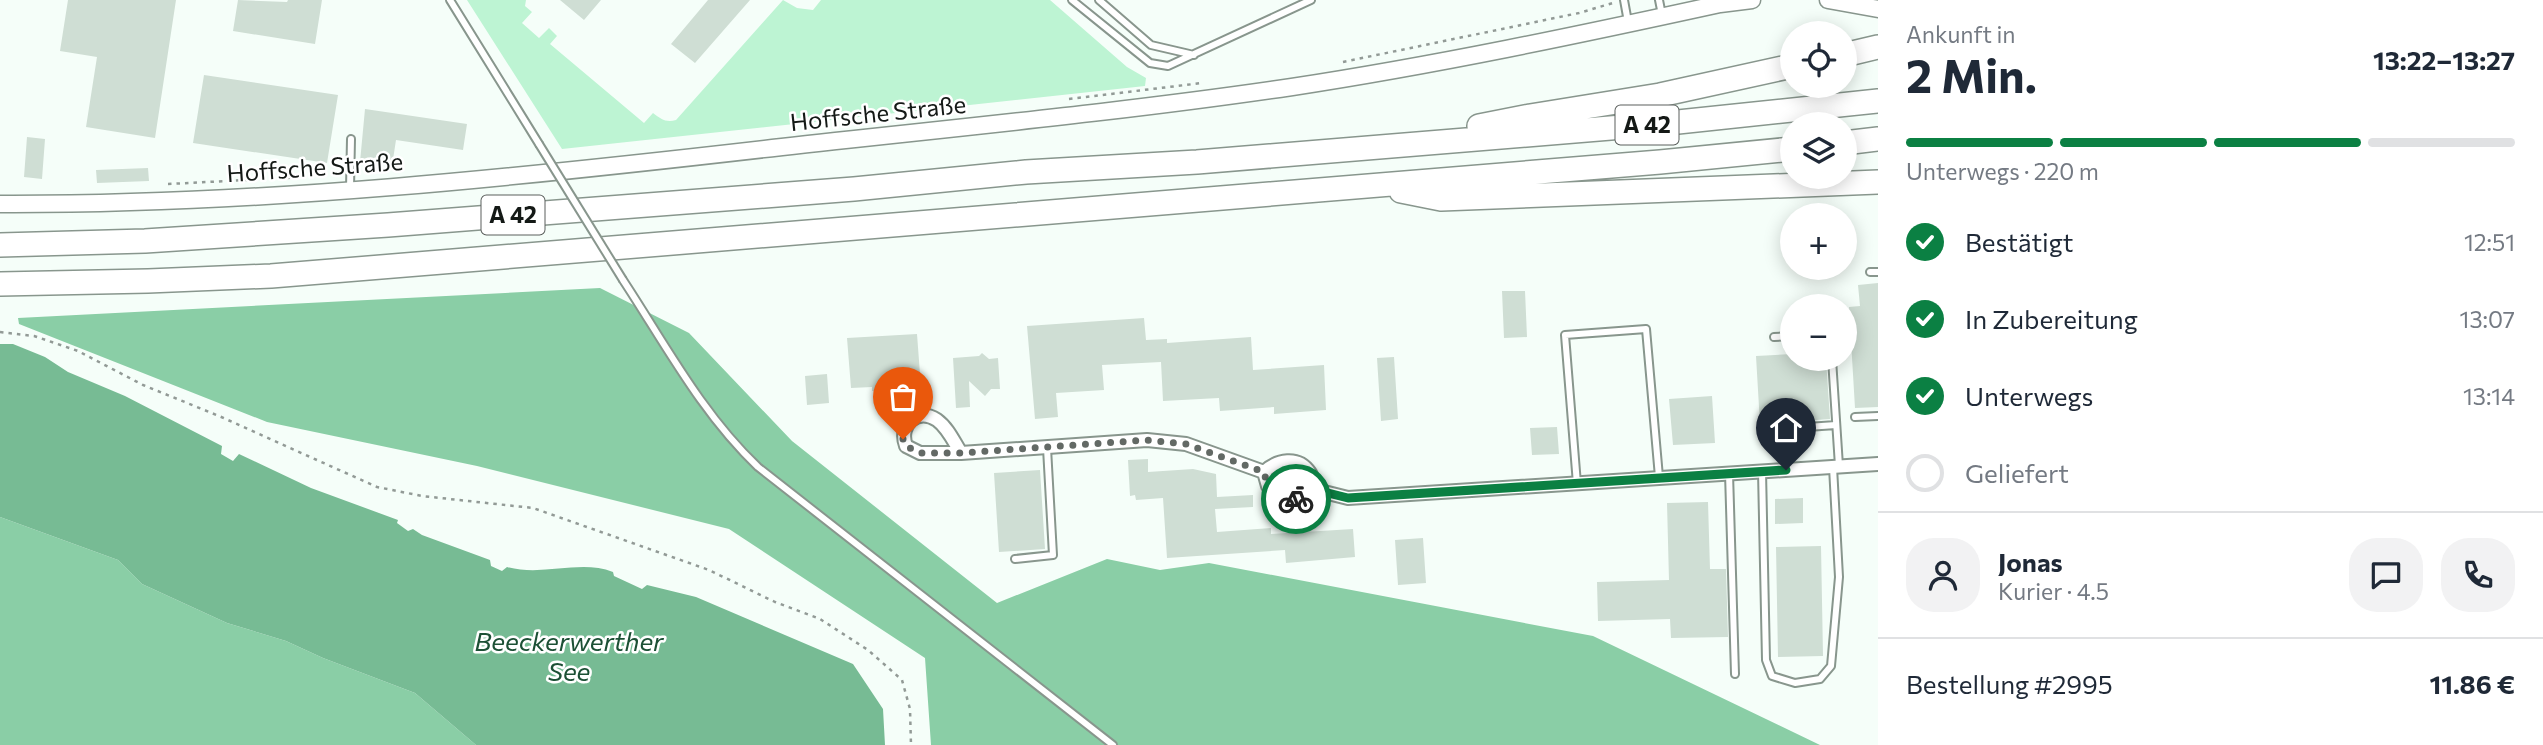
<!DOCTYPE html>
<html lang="de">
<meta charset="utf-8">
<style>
body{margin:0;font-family:Commissioner,sans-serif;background:#f2f2f3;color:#1f2937;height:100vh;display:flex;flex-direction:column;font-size:26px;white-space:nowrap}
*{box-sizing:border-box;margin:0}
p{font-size:23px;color:#747a83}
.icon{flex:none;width:38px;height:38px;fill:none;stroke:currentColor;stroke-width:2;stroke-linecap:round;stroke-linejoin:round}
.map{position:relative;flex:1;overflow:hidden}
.panel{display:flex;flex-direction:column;background:#fff;width:665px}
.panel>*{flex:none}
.tools{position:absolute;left:1780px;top:21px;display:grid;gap:14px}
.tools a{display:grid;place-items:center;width:77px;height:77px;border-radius:50%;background:#fff;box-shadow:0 4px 18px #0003;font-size:35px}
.pin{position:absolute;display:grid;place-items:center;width:60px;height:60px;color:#fff;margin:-72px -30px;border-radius:50% 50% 50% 0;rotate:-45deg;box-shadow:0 0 7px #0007}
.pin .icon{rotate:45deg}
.courier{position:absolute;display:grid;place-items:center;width:70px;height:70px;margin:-35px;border:5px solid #0b8043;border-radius:50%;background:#fff;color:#222;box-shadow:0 2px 9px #0007}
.summary em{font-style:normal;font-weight:700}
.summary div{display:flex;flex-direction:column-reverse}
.summary{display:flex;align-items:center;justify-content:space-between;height:119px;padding:0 28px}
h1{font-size:46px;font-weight:700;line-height:52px}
.bar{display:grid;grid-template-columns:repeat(4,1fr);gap:10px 7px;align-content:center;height:84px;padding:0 28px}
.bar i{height:9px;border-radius:5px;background:#e0e1e3}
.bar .on{background:#0b8043}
.bar p{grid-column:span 4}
.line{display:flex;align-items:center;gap:18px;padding:0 28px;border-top:2px solid #e0e1e3}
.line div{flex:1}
.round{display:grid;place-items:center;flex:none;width:74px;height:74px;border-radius:28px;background:#f2f2f3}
ol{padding:0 28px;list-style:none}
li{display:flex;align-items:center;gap:21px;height:77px}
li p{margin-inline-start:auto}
li .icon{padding:7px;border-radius:50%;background:#0b8043;color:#fff;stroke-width:4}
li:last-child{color:#747a83}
li i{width:38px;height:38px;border:4px solid #e0e1e3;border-radius:50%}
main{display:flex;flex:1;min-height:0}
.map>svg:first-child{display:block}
.green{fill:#bdf4d3}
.forest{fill:#8acea6}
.water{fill:#77bb94}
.building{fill:#cfded4}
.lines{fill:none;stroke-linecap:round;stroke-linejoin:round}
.service-casing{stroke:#88968d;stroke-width:10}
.minor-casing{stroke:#88968d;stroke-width:16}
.tertiary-casing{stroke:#88968d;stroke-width:19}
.motorway-casing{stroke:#88968d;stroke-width:26}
.path{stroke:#929a96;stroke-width:2.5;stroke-dasharray:3.5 5;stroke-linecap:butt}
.service{stroke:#fff;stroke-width:6}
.minor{stroke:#fff;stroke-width:12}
.tertiary{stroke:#fff;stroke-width:16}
.motorway{stroke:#fff;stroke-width:23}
.service-bridge-casing{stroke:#88968d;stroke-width:10;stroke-linecap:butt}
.service-bridge{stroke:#fff;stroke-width:6}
.done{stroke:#636965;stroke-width:7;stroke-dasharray:0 12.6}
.route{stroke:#0b8043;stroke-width:9}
.labels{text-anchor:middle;stroke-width:5;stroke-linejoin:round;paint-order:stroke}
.shield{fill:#fff;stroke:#5a5e5c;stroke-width:2}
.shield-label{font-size:23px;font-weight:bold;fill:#141916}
.street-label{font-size:24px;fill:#141916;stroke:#fff}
.water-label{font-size:26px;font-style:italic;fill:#1c5035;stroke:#fff}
</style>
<main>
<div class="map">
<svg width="1878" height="745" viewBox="0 0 1878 745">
<rect width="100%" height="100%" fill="#f5fef9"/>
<path class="green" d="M467,0H526L525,6L532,12L522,23L539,38L549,28L557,36L550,44L644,123L653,113C661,119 666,123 676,120L783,0L797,8L813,10L821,0H1050L1127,67L1146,78L1145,86L562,149Z"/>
<path class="forest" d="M600,288L689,333L792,441L997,603L1107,559L1160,570L1209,563L1593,636L1820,745H931L925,658L729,529L477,466L267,422L19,324L18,318Z
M0,517L118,560L142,584L227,623L286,641L323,658L415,693L476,745H0Z"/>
<path class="water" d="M0,344H13L45,357L68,372L125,396L222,446L221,454L233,461L239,454L311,488L398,520L397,523L408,531L413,529L422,535L490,560L491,566L502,571L507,567C543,577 580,559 613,572L614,576L642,589L647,585L696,597L853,664L883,709L885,745H476L415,693L323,658L286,641L227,623L142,584L118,560L0,517Z"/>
<path class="building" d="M68,0H176L155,138L86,127L97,57L60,51Z
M238,0L287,2L288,0H322L315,44L233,31Z
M560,0H601L584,20Z
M708,0H750L695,63L671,44Z
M204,75L338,95L327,163L193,143Z
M365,109L467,124L463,150L396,140L392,166L360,162Z
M27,137L45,139L42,179L24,177Z
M148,168L149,181L97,183L96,170Z
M1878,283V407L1855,408L1849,307L1860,306L1858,285Z
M1502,291H1525L1527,337L1504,338Z
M1144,318L1146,340L1167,339V343L1251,337L1253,370L1324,365L1326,410L1274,414V407L1220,411L1219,398L1163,401L1161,362L1102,365L1104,390L1056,393L1058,417L1035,419L1027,326Z
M917,334L920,374H908V389L872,391V387L851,388L847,338Z
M982,353L989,359L998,358L1000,389H991L985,396L969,381L970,407L956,408L953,358L979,356Z
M1792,354V359H1826L1830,419L1760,424L1756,356Z
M1394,357L1398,419L1381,421L1377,358Z
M827,374L829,403L807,405L805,376Z
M1712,396L1715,443L1673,445L1669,399Z
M1557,427L1559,454L1532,455L1530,428Z
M1148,459V472L1193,469L1216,474L1217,497L1253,495V507L1215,509L1217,532L1271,528V534L1353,529L1355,557L1286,563L1285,550L1167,558L1163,498L1136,500L1135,495L1130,496L1128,460Z
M1040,470L1045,549L999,552L994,473Z
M1803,498V523L1775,524V499Z
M1708,502L1710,569H1726L1728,637L1671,638L1670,619L1598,621L1597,582L1669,580L1667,503Z
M1423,538L1426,583L1398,585L1395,540Z
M1821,546L1823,656L1778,657L1776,547Z"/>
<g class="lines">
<defs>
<path id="service" d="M450,0L539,144
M1072,0L1150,63L1168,66L1311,0
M1099,0L1151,45L1194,55
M1624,0L1628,22
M1659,0L1662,15
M350,188L351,139
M1870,272H1878
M623,280C665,344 702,414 758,467L1113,745
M1774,337L1792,336
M1832,359L1839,466
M1855,417L1878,416
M1807,427L1836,425
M1762,471L1766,660L1772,676L1795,683L1820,679L1831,666L1839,577L1833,467
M1729,473L1735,674
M1577,484L1565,335L1646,329L1659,477
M1015,559L1053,555L1047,448"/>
<path id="minor" d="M961,453C954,442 948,428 937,420C917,407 898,425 906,446L920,453H961L1147,440L1186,444L1264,472C1277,460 1298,455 1310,473C1313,477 1314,485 1316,490L1348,498L1878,464
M1264,472L1268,486L1277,497L1303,499L1316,490"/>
<path id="tertiary" d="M1828,0L1878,9
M0,204C261,205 522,177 782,147C952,128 1123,112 1292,87C1436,65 1578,35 1720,4L1752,0"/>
<path id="motorway" d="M1844,55L1878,47
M1479,126L1530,116L1660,95L1792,66
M1844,143L1878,139
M1401,191L1441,199L1878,182
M0,245L145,241L388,225L854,189L1026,172L1197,162L1659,124L1878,101
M0,284L148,281L271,276L1660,162L1792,149"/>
</defs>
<use href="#service" class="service-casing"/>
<use href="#minor" class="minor-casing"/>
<use href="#tertiary" class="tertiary-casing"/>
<use href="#motorway" class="motorway-casing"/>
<path class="path" d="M1343,62L1579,13L1613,3
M1069,99L1202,83
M168,184L305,177
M0,332L34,336L78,351L143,385L219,416L377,487L422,496L533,508L709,570L775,602L820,619L868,650L902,680L910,709L911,745"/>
<use href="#service" class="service"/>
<use href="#minor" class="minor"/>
<use href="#tertiary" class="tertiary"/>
<use href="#motorway" class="motorway"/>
<defs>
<path id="service-bridge" d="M539,144L623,280"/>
</defs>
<use href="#service-bridge" class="service-bridge-casing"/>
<use href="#service-bridge" class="service-bridge"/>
</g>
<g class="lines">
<path class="done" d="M903,439L906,446L920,453H961L1147,440L1186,444L1264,472C1268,491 1276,500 1296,499"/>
<path class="route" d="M1296,499H1303L1316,490L1348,498L1786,470"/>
</g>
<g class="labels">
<g class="shield">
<rect x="1615.5" y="105.5" width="63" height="39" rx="5"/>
<rect x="481.5" y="195.5" width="63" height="39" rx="5"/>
</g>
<g class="shield-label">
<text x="1647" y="133">A 42</text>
<text x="513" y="223">A 42</text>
</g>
<g class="street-label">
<text transform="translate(878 114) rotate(-6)" y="8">Hoffsche Straße</text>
<text transform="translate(315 168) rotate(-4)" y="8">Hoffsche Straße</text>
</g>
<g class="water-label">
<text x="569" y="651">Beeckerwerther<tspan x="569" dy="30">See</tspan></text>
</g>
</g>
</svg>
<div class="tools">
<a><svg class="icon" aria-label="locate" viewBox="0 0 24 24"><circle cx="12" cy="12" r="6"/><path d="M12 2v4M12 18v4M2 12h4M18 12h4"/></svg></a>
<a><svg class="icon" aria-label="layers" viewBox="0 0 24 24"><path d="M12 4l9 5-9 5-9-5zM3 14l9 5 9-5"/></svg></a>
<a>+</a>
<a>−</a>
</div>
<div class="pin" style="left:903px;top:439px;background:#ea580c"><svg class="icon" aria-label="bag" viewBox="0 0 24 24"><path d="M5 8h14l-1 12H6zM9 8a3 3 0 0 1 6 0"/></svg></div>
<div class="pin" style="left:1786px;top:470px;background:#1f2937"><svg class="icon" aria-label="home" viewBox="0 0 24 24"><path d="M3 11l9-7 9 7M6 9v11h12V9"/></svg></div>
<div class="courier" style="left:1296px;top:499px"><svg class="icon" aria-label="bike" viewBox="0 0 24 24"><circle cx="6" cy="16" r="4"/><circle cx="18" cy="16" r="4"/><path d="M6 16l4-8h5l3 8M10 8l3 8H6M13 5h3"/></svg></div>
</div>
<section class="panel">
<div class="summary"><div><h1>2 Min.</h1><p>Ankunft in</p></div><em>13:22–13:27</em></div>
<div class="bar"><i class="on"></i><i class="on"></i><i class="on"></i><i></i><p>Unterwegs · 220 m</p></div>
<ol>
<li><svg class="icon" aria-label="check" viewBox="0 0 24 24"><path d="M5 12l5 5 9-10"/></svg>Bestätigt<p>12:51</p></li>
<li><svg class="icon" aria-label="check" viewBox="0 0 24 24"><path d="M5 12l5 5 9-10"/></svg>In Zubereitung<p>13:07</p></li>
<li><svg class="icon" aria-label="check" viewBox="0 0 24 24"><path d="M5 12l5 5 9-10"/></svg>Unterwegs<p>13:14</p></li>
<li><i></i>Geliefert</li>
</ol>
<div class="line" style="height:126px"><a class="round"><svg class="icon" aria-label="person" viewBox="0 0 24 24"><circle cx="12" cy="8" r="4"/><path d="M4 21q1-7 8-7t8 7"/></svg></a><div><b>Jonas</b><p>Kurier · 4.5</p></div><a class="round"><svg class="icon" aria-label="chat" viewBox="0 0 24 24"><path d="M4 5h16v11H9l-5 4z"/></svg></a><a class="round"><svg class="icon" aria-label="phone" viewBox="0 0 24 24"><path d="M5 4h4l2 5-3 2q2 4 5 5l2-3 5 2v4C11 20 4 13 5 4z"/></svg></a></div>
<div class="line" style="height:91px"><div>Bestellung #2995</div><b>11.86 €</b></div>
</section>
</main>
